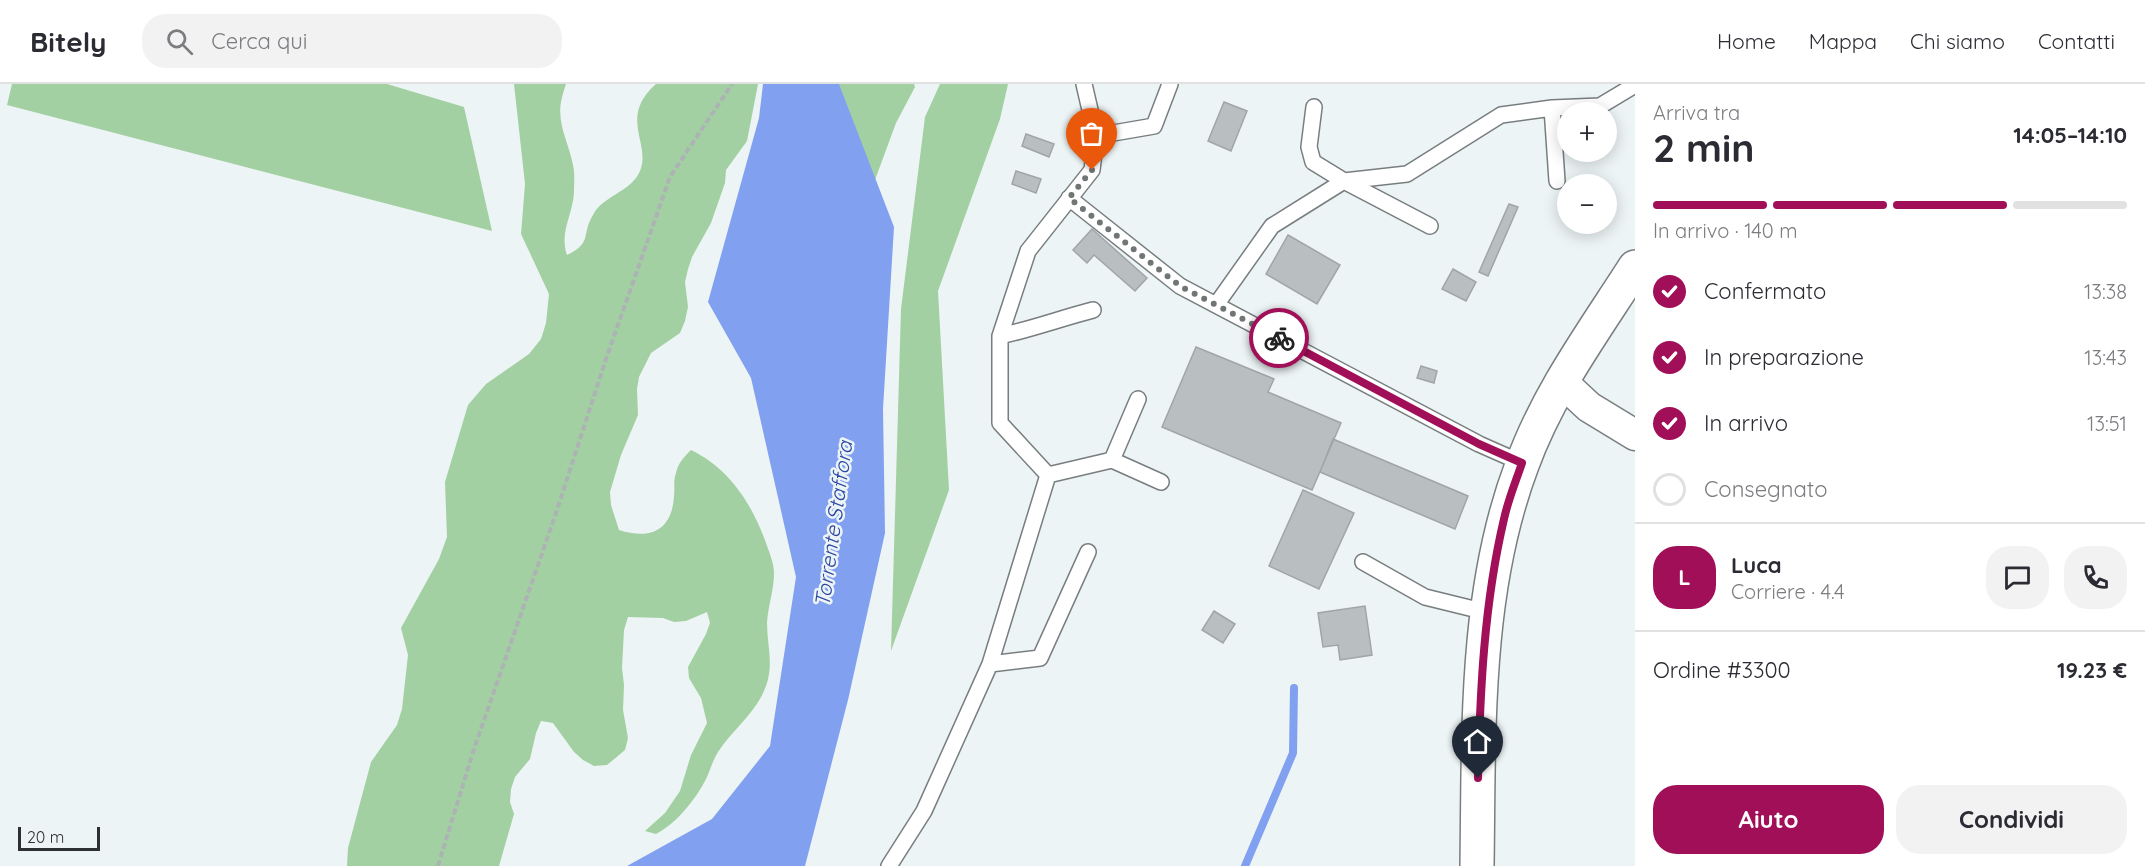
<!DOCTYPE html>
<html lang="it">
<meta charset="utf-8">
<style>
body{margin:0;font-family:Quicksand,sans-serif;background:#f2f2f3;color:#2b2b33;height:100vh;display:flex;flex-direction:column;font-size:22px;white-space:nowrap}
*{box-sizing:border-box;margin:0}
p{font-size:20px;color:#7c7c81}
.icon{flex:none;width:33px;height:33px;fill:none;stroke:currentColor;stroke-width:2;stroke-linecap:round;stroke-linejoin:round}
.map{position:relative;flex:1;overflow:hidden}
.panel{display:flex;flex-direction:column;background:#fff;width:510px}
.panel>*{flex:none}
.fabs{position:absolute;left:1557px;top:18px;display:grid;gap:12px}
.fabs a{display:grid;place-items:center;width:60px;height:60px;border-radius:50%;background:#fff;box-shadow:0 3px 15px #0003;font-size:30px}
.scale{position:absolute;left:18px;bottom:15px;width:82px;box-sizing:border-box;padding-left:6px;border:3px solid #2d3030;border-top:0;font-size:16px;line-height:21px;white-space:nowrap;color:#2d3030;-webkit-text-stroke:4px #edf4f5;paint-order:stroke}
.pin{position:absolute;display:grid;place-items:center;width:51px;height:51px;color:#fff;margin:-62px -26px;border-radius:50% 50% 50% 0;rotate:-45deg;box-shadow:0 0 6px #0007}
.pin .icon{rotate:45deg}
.courier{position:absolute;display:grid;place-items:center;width:60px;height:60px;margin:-30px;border:4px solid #a00f58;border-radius:50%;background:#fff;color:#222;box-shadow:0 2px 8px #0007}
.overview em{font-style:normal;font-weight:800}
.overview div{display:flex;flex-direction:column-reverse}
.overview{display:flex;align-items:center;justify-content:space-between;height:102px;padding:0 18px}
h1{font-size:39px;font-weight:800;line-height:45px}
.bar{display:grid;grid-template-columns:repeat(4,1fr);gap:9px 6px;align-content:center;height:72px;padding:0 18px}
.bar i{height:8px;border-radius:4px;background:#e1e1e2}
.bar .current{background:#a00f58}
.bar p{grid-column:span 4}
.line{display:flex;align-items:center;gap:15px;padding:0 18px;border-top:2px solid #e1e1e2}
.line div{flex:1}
.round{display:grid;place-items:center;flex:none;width:63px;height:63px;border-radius:24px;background:#f2f2f3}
ol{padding:0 18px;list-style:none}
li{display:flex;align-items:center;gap:18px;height:66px}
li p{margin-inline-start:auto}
li .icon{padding:6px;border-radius:50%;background:#a00f58;color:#fff;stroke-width:4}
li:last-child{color:#7c7c81}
li i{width:33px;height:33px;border:3px solid #e1e1e2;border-radius:50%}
.primary-button{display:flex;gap:12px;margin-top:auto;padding:12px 18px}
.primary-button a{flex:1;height:69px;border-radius:24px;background:#a00f58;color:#fff;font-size:24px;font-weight:800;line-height:69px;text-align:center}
.primary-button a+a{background:#f2f2f3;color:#2b2b33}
header{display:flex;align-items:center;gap:36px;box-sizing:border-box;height:84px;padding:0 30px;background:#fff;border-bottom:2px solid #e1e1e2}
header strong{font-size:28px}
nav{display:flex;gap:33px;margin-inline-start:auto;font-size:21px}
.search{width:420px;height:54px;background:#f2f2f3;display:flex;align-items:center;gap:15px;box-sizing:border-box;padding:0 21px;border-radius:24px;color:#7c7c81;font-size:22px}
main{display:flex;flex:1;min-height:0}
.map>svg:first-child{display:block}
.green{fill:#a2d0a2}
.water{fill:#81a0f0}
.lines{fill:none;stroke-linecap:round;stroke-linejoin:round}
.stream{stroke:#81a0f0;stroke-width:8}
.building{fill:#b9bec1;stroke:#a0a5a8;stroke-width:1.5}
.service-casing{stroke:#787e7f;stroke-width:18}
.minor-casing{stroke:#787e7f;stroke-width:33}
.tertiary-casing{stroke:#787e7f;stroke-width:36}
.path{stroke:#adb3b4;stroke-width:4;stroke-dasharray:6 3;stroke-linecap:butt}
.service{stroke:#fff;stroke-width:15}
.minor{stroke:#fff;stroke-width:30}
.tertiary{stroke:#fff;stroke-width:33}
.done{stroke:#707575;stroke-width:6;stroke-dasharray:0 10.8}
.route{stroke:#a00f58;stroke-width:8}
.labels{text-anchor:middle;stroke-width:5;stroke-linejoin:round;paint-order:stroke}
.water-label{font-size:21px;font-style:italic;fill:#2a46a2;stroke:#edf4f5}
</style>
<header>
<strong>Bitely</strong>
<div class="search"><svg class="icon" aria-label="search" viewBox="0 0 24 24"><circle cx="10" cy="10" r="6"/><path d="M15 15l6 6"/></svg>Cerca qui</div>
<nav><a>Home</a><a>Mappa</a><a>Chi siamo</a><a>Contatti</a></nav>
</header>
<main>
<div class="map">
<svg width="1635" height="782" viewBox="0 0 1635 782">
<rect width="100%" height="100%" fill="#edf4f5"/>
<path class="green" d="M12,0H387L464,23L492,147L7,21Z
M514,0H566C564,6 562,12 561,18C557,40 569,60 573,81C575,89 574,100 574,108C573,131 559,148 567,171C593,159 581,150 593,131C602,113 628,108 638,91C655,62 616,35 656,0H758L747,57L726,86L725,99L711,139L692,173L688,185L685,198L688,223L685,237L680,249L651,269L639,293L637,305L638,331L621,371L610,408L611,421L619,446C650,456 672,447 674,412C675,404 673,397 676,389C678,379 684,373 691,366C730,385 752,420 766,459C769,468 774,479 774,489C774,506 768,522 767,539C767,561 774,580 766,602C756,629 733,645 718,668C713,676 711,684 707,693C697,714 677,739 656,750L645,747L665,729L680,707L691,671L707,639L701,614L689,594L688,583L706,550L710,539L707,528L686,537L674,538L663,534L628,533L624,546L622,584L624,601L623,626L628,654L625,666L607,681L594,682L583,676L574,668L553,639L541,637L536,649L530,675L515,693L511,705L510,718L514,730L499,782H347L348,764L371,678L397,641L402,625L408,571L401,544L439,475L447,453L445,398L468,321L486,300L529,270L541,255L546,239L549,210L521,150L525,100Z
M829,0H914L915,3L896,39L872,104Z
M940,0H1008L1000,35L938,207L949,406L891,567L901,225L925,33Z"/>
<path class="water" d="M763,0H839L894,143L883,325L885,449L848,616L805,782H627L712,735L770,662L796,493L751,294L708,218L759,34Z"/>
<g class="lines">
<path class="stream" d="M1245,782L1293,669L1294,604"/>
</g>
<path class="building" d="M1224,18L1247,27L1231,67L1208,57Z
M1026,50L1054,60L1049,73L1022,62Z
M1016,87L1041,95L1036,109L1012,100Z
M1509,120L1518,123L1488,192L1479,188Z
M1092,145L1147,194L1135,207L1094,171L1087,179L1073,166Z
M1288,151L1340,181L1317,220L1266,190Z
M1453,185L1476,198L1466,217L1442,205Z
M1196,263L1274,295L1268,308L1341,339L1312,406L1162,343Z
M1421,282L1437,287L1434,299L1417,294Z
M1333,355L1468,412L1455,445L1320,388Z
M1303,406L1354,429L1319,505L1269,482Z
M1365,522L1372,571L1340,576L1338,561L1323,563L1318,529Z
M1214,527L1235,540L1223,559L1202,546Z"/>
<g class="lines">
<defs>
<path id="service" d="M1314,23L1309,63L1313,78L1344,97L1407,90L1501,31L1552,24L1600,22L1635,1
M1552,24L1557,97
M1096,52L1154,42L1170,0
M1069,114L1180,202L1479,360L1522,379
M1216,221L1272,142L1344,97L1430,142
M1000,252C1032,245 1062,234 1093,226
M1112,376L1161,398
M1048,391L1112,376L1138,315
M1363,478L1425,513L1486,528
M990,580L1040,574L1088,468
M889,782L924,727L990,580L1048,391L1000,339V252L1028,167L1092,86L1096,52L1084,0"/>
<path id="minor" d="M1561,297L1589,323L1635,351"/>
<path id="tertiary" d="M1477,782C1479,648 1474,508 1522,381C1548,309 1594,247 1635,183"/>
</defs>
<use href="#service" class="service-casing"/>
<use href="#minor" class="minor-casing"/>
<use href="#tertiary" class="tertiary-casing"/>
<path class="path" d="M438,782L474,665L555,432L606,275L670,93L732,0"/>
<use href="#service" class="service"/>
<use href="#minor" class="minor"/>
<use href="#tertiary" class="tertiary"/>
</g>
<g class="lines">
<path class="done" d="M1092,86L1069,114L1180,202L1279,254"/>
<path class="route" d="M1279,254L1479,360L1522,379C1516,397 1508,416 1504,435C1484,520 1480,607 1478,694"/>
</g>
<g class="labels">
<g class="water-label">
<text transform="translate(834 440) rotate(-82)" y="7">Torrente Staffora</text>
</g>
</g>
</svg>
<div class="fabs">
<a>+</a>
<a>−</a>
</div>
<div class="scale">20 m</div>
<div class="pin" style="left:1092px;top:86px;background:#ea580c"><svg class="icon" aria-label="bag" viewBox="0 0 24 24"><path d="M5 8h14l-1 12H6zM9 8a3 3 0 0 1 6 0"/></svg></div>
<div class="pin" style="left:1478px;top:694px;background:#1f2937"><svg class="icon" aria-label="home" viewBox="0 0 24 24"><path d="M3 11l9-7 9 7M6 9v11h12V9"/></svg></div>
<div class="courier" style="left:1279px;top:254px"><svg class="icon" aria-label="bike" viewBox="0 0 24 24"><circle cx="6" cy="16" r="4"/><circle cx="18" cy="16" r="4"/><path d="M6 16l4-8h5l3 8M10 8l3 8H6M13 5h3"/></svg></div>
</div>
<section class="panel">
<div class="overview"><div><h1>2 min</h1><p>Arriva tra</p></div><em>14:05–14:10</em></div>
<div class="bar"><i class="current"></i><i class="current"></i><i class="current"></i><i></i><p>In arrivo · 140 m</p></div>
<ol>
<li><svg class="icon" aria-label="check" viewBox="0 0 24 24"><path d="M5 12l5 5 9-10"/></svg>Confermato<p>13:38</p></li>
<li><svg class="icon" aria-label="check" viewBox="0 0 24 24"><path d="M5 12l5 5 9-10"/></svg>In preparazione<p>13:43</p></li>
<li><svg class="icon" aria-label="check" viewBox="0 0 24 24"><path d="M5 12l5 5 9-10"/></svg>In arrivo<p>13:51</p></li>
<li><i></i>Consegnato</li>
</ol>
<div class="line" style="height:108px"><b class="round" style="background:#a00f58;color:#fff">L</b><div><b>Luca</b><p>Corriere · 4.4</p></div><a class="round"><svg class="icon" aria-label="chat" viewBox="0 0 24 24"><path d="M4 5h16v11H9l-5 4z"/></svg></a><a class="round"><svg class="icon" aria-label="phone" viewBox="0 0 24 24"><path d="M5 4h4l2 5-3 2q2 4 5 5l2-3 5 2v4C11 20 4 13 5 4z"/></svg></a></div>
<div class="line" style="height:78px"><div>Ordine #3300</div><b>19.23 €</b></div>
<div class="primary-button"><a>Aiuto</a><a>Condividi</a></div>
</section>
</main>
